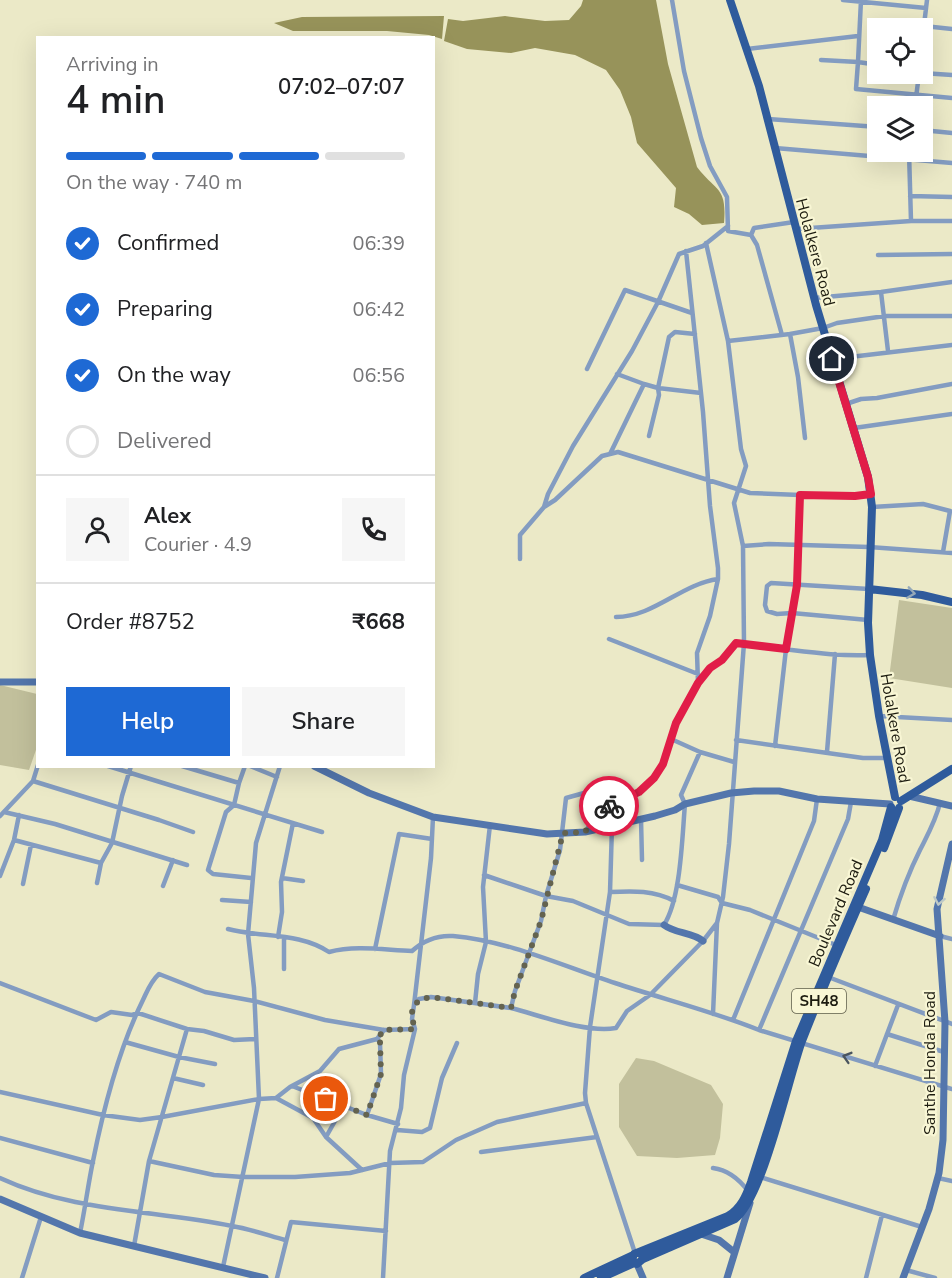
<!DOCTYPE html>
<meta charset="utf-8">
<style>
body{margin:0;font-family:"Nunito Sans",sans-serif;background:#f6f6f6;color:#202124;height:100vh;display:flex;flex-direction:column;font-size:22px;white-space:nowrap}
*{box-sizing:border-box;margin:0}
p{font-size:20px;color:#757577}
.icon{flex:none;width:33px;height:33px;fill:none;stroke:currentColor;stroke-width:2;stroke-linecap:round;stroke-linejoin:round}
.map{position:relative;flex:1;overflow:hidden}
.panel{position:absolute;left:36px;top:36px;width:399px;height:732px;display:flex;flex-direction:column;background:#fff;border-radius:0px;box-shadow:0 6px 24px #0002}
.panel>*{flex:none}
.fabs{position:absolute;left:867px;top:18px;display:grid;gap:12px}
.fabs a{display:grid;place-items:center;width:66px;height:66px;border-radius:0px;background:#fff;box-shadow:0 6px 24px #0002;font-size:30px}
.pin{position:absolute;display:grid;place-items:center;width:51px;height:51px;color:#fff;margin:-26px;border:3px solid #fff;border-radius:50%;box-shadow:0 2px 6px #0007}
.courier{position:absolute;display:grid;place-items:center;width:60px;height:60px;margin:-30px;border:4px solid #e11d48;border-radius:50%;background:#fff;color:#222;box-shadow:0 2px 8px #0007}
.head em{font-style:normal;font-weight:600}
.head div{display:flex;flex-direction:column-reverse}
.head{display:flex;align-items:center;justify-content:space-between;height:102px;padding:0 30px}
h1{font-size:39px;font-weight:600;line-height:45px}
.bar{display:grid;grid-template-columns:repeat(4,1fr);gap:9px 6px;align-content:center;height:72px;padding:0 30px}
.bar i{height:8px;border-radius:4px;background:#e0e0e0}
.bar .current{background:#1e69d4}
.bar p{grid-column:span 4}
.line{display:flex;align-items:center;gap:15px;padding:0 30px;border-top:2px solid #e0e0e0}
.line div{flex:1}
.round{display:grid;place-items:center;flex:none;width:63px;height:63px;border-radius:0px;background:#f6f6f6}
ol{padding:0 30px;list-style:none}
li{display:flex;align-items:center;gap:18px;height:66px}
li p{margin-inline-start:auto}
li .icon{padding:6px;border-radius:50%;background:#1e69d4;color:#fff;stroke-width:4}
li:last-child{color:#757577}
li i{width:33px;height:33px;border:3px solid #e0e0e0;border-radius:50%}
.primary-button{display:flex;gap:12px;margin-top:auto;padding:12px 30px}
.primary-button a{flex:1;height:69px;border-radius:0px;background:#1e69d4;color:#fff;font-size:24px;font-weight:600;line-height:69px;text-align:center}
.primary-button a+a{background:#f6f6f6;color:#202124}
.map>svg:first-child{display:block}
.green{fill:#c2c09c}
.water{fill:#97935a}
.lines{fill:none;stroke-linecap:round;stroke-linejoin:round}
.street{stroke:#839cc1;stroke-width:4.5}
.secondary{stroke:#5376ac;stroke-width:7}
.primary{stroke:#2f5b9c;stroke-width:8}
.oneway{stroke:#94a8b8}
.oneway2{stroke:#bec9c6}
.oneway3{stroke:#4a555f}
.done{stroke:#64634f;stroke-width:6;stroke-dasharray:0 10.8}
.route{stroke:#e11d48;stroke-width:8}
.labels{text-anchor:middle;stroke-width:4.5;stroke-linejoin:round;paint-order:stroke}
.shield{fill:#f8f6d4;stroke:#5e5d4a;stroke-width:1.5}
.shield-label{font-size:15px;font-weight:bold;fill:#1c1b0f}
.street-label{font-size:16px;fill:#1c1b0f;stroke:#f8f6d4}
</style>
<div class="map">
<svg width="952" height="1278" viewBox="0 0 952 1278">
<rect width="100%" height="100%" fill="#ebe9c7"/>
<path class="green" d="M899,600L952,608V688L889,678Z
M0,685L37,694V747L29,770L0,765Z
M636,1058L654,1061L711,1085L723,1104L720,1138L715,1155L677,1158L637,1156L619,1127V1084Z"/>
<path class="water" d="M583,0H656L668,64L697,167C716,192 727,186 724,223L702,225L689,214L674,207L676,188L637,143L631,117L620,90L606,70L575,55L535,48L511,53L467,49L444,41L448,19L463,21L505,16L545,21L569,20L581,6Z
M444,16L442,39L429,35L387,31H293L274,23L302,17Z"/>
<g class="lines">
<path class="street" d="M672,0L684,71L701,138L710,166L727,197L728,231L751,235L757,245L782,335
M843,0L926,8
M861,0L858,62L878,65
M924,26L952,29
M922,42L927,0
M747,49L858,36
M821,60L858,62L856,89L952,98
M922,73L952,75
M915,106L919,74
M768,119L878,127
M922,130L952,133
M775,148L952,163
M909,152L911,221
M910,196L952,197
M796,229L911,221H952
M751,235L754,228L794,222
M706,243L728,341
M686,251L703,412L710,506L718,568V579L710,616L697,653L698,683
M878,255L952,254
M881,292L888,351
M814,298L881,292L952,282
M952,316H885L837,323L823,328L790,334L728,341L741,449L746,466L734,503L743,546L769,544L869,547L952,553
M695,334L675,332L669,337L658,388L701,393
M790,334L798,377L805,438
M833,359L952,345
M587,369L625,290L692,313
M617,374L644,384
M846,404L861,399L877,398L952,384
M854,428L952,414
M610,454L644,384L658,388L659,395L649,436
M800,495L855,496L871,494
M544,507L555,500L602,456L618,452L750,493L800,495L797,585L786,649L775,746
M872,507L923,504L950,511L943,552
M520,559V535L544,507L548,494L573,446L632,351L658,302L679,254L703,246L728,226
M616,617C654,617 681,584 718,579
M868,620L792,613L777,614L767,611L765,605L767,586L771,583L869,589
M609,639L698,674
M879,716L952,720
M671,739L700,752L734,762
M736,740L863,758H887
M827,752L835,654
M108,766L322,832
M182,766L239,783
M245,766L239,783L234,805L226,812L208,870L213,874L251,878
M250,766L277,777
M33,781L159,820L193,832
M4,812L55,824L187,865
M0,816L33,781L38,765
M641,819L642,860
M612,826L610,892L590,1027L585,1093L586,1103L635,1253
M586,831L593,820L608,806L639,792L654,778L663,764L676,723L698,683L710,668L722,661L736,643C743,643 747,645 754,646C792,649 831,657 870,655
M14,840L101,863
M484,875L546,896L560,850L566,798L584,793
M0,876L14,840L19,815
M282,878L303,881
M97,883L101,863L112,843L122,796L131,766
M23,884L31,845
M677,885L718,897L722,903L750,910L836,945
M163,886L173,860
M610,892C633,891 654,890 674,901
M222,900L251,902
M893,920C900,896 909,872 920,850C928,834 936,820 940,803
M228,929C262,938 299,932 329,952C356,945 384,950 412,951C424,940 437,935 453,936C509,941 563,966 615,983C663,999 712,1011 759,1030L952,1089
M940,936L952,939
M278,937L282,912L281,882L293,823
M375,949L399,834L432,839
M284,969V937
M828,977L952,1024
M0,983L96,1020L111,1012L132,1015L138,1013L187,1029L204,1031L234,1040L255,1039
M475,1003L478,974L486,942L483,887L490,825
M414,1005L431,858L433,817
M511,1008C542,1016 585,1033 616,1028L627,1011L650,995L703,941L717,923L723,897L729,844L744,643L743,546
M713,1014L717,923
M733,1020L814,821L817,799
M759,1030L848,819L851,802
M887,1034L944,1052
M125,1042L179,1057L215,1064
M875,1066L898,1005
M173,1078L203,1085
M292,1086L367,1115L398,1124
M0,1092L103,1115L140,1120L162,1117L259,1099L276,1098L290,1087L320,1071L339,1049L377,1039L384,1030
M276,1098L313,1118L326,1137L362,1170
M367,1115L381,1074L380,1042L377,1039
M397,1130L422,1132L430,1128L442,1078L457,1043
M326,1137L344,1105
M0,1138L93,1163
M481,1152L597,1137
M149,1161L214,1175L243,1177H295L350,1173L390,1163L423,1162L456,1140L497,1122L586,1103
M713,1168C728,1170 739,1179 748,1191
M760,1177L922,1227
M0,1178C73,1212 154,1210 232,1226C250,1229 267,1235 285,1240
M938,1178L952,1181
M80,1233C85,1209 88,1185 93,1161C104,1106 118,1051 142,1002C147,992 150,982 159,974L205,992L254,1001L325,1020L384,1030L415,1029
M134,1246L149,1161L187,1029
M223,1267L259,1099L254,988L248,934L256,843L280,766
M906,1270L935,1278
M22,1278L41,1217
M277,1278L291,1222L386,1231
M383,1278L390,1151L401,1108L404,1075L415,1029L412,1019L414,1005L419,999L431,997L511,1008L515,991L541,921L546,896L573,901L629,924L664,925C681,898 682,838 685,804L681,795L700,752
M866,1278L882,1215"/>
<path class="secondary" d="M0,682H38
M314,766L369,793L433,817L547,834L585,832L655,816L675,810L685,804L731,793L754,791H779L817,799L890,804
M909,796L952,806
M858,907L940,936
M664,925C676,934 692,932 703,941
M0,1199L80,1233L265,1278
M701,1234L719,1240L734,1252
M637,1264L643,1278
M727,1278L750,1203
M903,1278L929,1209L939,1173L943,1140L945,1022L937,909L952,844"/>
<path class="primary" d="M730,0L759,86L816,305L868,477L872,507L868,623L870,655L879,716L895,797
M869,589L922,595L952,602
M901,801L952,769
M884,848L899,808
M639,1253L642,1255L643,1259L637,1264L632,1261L634,1254L728,1216C741,1208 746,1196 751,1182L796,1041L882,840L891,807
M643,1259L735,1219C763,1198 788,1080 802,1041C822,990 844,939 866,889
M584,1278L633,1255
M601,1278L634,1263"/>
</g>
<defs><path id="oneway-chevron" d="M-2-3.5L2.5 0L-2 3.5" fill="none" stroke-width="1.6" stroke-linecap="round" stroke-linejoin="round" transform="scale(1.5)"/></defs>
<use class="oneway" href="#oneway-chevron" transform="translate(911 593) rotate(8)"/>
<use class="oneway2" href="#oneway-chevron" transform="translate(939 901) rotate(100)"/>
<use class="oneway3" href="#oneway-chevron" transform="translate(847 1057) rotate(-163)"/>
<g class="lines">
<path class="done" d="M326,1099L367,1115L381,1074L380,1042L377,1039L384,1030L415,1029C409,1010 411,1001 431,997L511,1008L515,991L541,921L563,833L585,832L593,820L609,806"/>
<path class="route" d="M609,806L639,792L654,778L663,764L676,723L698,683L710,668L722,660L736,643L786,649L797,585L800,495L855,496L871,494L868,477L832,359"/>
</g>
<g class="labels">
<rect class="shield" x="792" y="989" width="54" height="24" rx="4.5"/>
<g class="shield-label">
<text x="819" y="1006">SH48</text>
</g>
<g class="street-label">
<text transform="translate(816 252) rotate(75)" y="6">Holalkere Road</text>
<text transform="translate(896 728) rotate(80)" y="6">Holalkere Road</text>
<text transform="translate(835 913) rotate(-67)" y="6">Boulevard Road</text>
<text transform="translate(929 1063) rotate(-90)" y="6">Santhe Honda Road</text>
</g>
</g>
</svg>
<div class="fabs">
<a><svg class="icon" aria-label="locate" viewBox="0 0 24 24"><circle cx="12" cy="12" r="6"/><path d="M12 2v4M12 18v4M2 12h4M18 12h4"/></svg></a>
<a><svg class="icon" aria-label="layers" viewBox="0 0 24 24"><path d="M12 4l9 5-9 5-9-5zM3 14l9 5 9-5"/></svg></a>
</div>
<div class="pin" style="left:326px;top:1099px;background:#ea580c"><svg class="icon" aria-label="bag" viewBox="0 0 24 24"><path d="M5 8h14l-1 12H6zM9 8a3 3 0 0 1 6 0"/></svg></div>
<div class="pin" style="left:832px;top:359px;background:#1f2937"><svg class="icon" aria-label="home" viewBox="0 0 24 24"><path d="M3 11l9-7 9 7M6 9v11h12V9"/></svg></div>
<div class="courier" style="left:609px;top:806px"><svg class="icon" aria-label="bike" viewBox="0 0 24 24"><circle cx="6" cy="16" r="4"/><circle cx="18" cy="16" r="4"/><path d="M6 16l4-8h5l3 8M10 8l3 8H6M13 5h3"/></svg></div>
<section class="panel">
<div class="head"><div><h1>4 min</h1><p>Arriving in</p></div><em>07:02–07:07</em></div>
<div class="bar"><i class="current"></i><i class="current"></i><i class="current"></i><i></i><p>On the way · 740 m</p></div>
<ol>
<li><svg class="icon" aria-label="check" viewBox="0 0 24 24"><path d="M5 12l5 5 9-10"/></svg>Confirmed<p>06:39</p></li>
<li><svg class="icon" aria-label="check" viewBox="0 0 24 24"><path d="M5 12l5 5 9-10"/></svg>Preparing<p>06:42</p></li>
<li><svg class="icon" aria-label="check" viewBox="0 0 24 24"><path d="M5 12l5 5 9-10"/></svg>On the way<p>06:56</p></li>
<li><i></i>Delivered</li>
</ol>
<div class="line" style="height:108px"><a class="round"><svg class="icon" aria-label="person" viewBox="0 0 24 24"><circle cx="12" cy="8" r="4"/><path d="M4 21q1-7 8-7t8 7"/></svg></a><div><b>Alex</b><p>Courier · 4.9</p></div><a class="round"><svg class="icon" aria-label="phone" viewBox="0 0 24 24"><path d="M5 4h4l2 5-3 2q2 4 5 5l2-3 5 2v4C11 20 4 13 5 4z"/></svg></a></div>
<div class="line" style="height:78px"><div>Order #8752</div><b>₹668</b></div>
<div class="primary-button"><a>Help</a><a>Share</a></div>
</section>
</div>
